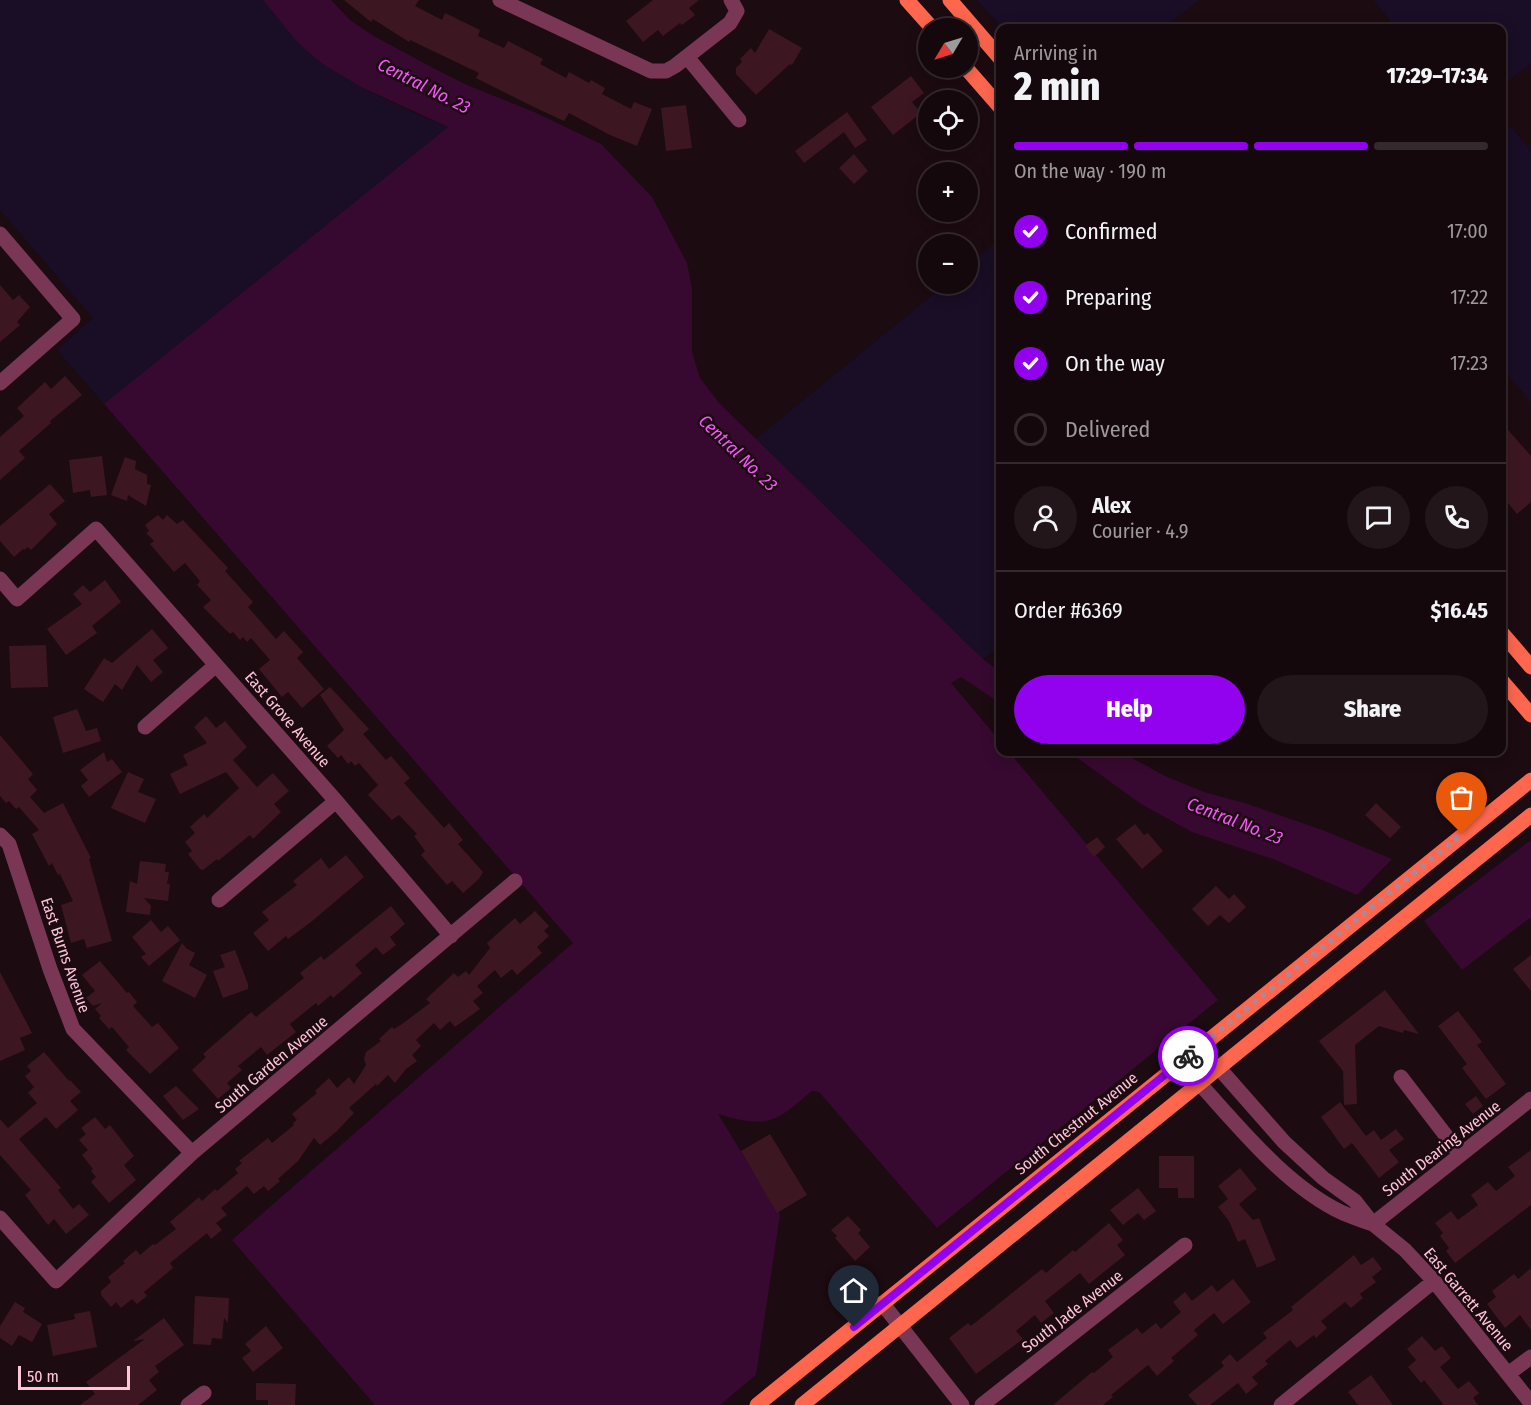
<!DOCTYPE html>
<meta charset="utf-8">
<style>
body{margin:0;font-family:"Fira Sans Condensed",sans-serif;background:#22161a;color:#f1f3f6;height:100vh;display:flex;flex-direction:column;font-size:22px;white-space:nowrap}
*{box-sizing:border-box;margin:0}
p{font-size:20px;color:#9d9a9d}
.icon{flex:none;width:33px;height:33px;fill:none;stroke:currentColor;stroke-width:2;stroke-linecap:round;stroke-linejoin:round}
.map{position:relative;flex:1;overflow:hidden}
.panel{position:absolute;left:996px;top:24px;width:510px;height:732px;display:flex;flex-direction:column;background:#15080c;border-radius:12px;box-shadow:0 3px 15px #0003,0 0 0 2px #34292d}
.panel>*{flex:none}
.needle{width:39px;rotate:232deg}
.buttons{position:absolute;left:918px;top:18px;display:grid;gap:12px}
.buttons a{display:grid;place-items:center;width:60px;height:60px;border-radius:50%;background:#15080c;box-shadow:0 3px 15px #0003,0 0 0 2px #34292d;font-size:30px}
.scale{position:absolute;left:18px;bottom:15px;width:112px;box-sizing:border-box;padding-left:6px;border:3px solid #ffc6db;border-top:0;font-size:16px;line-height:21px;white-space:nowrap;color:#ffc6db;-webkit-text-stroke:4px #1c0b10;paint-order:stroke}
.pin{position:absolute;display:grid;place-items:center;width:51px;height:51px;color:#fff;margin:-62px -26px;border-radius:50% 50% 50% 0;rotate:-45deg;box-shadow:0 0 6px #0007}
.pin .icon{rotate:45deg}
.courier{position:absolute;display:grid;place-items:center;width:60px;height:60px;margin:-30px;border:4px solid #9202ef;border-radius:50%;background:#fff;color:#222;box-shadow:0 2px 8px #0007}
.head em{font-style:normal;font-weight:800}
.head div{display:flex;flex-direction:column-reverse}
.head{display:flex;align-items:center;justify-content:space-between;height:102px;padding:0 18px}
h1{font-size:39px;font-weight:800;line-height:45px}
.bar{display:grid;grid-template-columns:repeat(4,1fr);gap:9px 6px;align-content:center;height:72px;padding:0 18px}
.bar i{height:8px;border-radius:4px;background:#34292d}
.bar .active{background:#9202ef}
.bar p{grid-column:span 4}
.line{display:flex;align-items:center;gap:15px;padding:0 18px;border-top:2px solid #34292d}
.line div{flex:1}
.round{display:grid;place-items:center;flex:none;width:63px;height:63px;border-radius:32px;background:#22161a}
ol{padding:0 18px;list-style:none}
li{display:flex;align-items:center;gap:18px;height:66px}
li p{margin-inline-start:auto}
li .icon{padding:6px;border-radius:50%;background:#9202ef;color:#fff;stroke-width:4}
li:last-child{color:#9d9a9d}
li i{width:33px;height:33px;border:3px solid #34292d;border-radius:50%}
.button{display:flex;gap:12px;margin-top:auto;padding:12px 18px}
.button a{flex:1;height:69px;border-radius:36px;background:#9202ef;color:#fff;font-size:24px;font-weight:800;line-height:69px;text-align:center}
.button a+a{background:#22161a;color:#f1f3f6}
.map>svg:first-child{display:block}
.green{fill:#190e25}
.water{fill:#370930}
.building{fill:#3c1722}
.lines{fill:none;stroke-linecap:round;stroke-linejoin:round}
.minor{stroke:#7a3655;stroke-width:15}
.major{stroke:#fe664e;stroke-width:15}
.done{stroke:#b08594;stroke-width:6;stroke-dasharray:0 10.8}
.route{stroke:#9202ef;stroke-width:8}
.labels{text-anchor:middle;stroke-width:5;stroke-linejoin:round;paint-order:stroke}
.street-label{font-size:16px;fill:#ffc6db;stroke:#1c0b10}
.water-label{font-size:18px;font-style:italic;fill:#f955fe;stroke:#1c0b10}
</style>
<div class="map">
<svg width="1531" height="1405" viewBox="0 0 1531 1405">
<rect width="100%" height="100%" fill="#1c0b10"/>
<path class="green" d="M0,0H263L274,14L324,65L361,87L410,111L448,127L104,404L57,350L93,318L0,210Z
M977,0H1199L1163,28H1003Z
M1373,0H1531V63L1502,86V28H1396Z
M1511,127L1531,151V402L1502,368V135Z
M1000,239V645L983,659L756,439L946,284H968V266Z"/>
<path class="water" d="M263,0H331L350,20L372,35L437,70L467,85L532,111L601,144L652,197L687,263L692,289V352L700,378L719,403L983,659L1000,672V703L961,677L951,683L1000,741V752H1009L1218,1000L937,1228L819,1092L812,1091C799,1101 782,1119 765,1121C750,1124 733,1118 718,1114L780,1215L756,1375L720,1405H375L232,1240L573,943L104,404L448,127L361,87L324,65L298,43Z
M1069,752H1121L1167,777L1207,793L1245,803L1325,831L1392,859L1357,895L1273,859L1192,832L1141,804Z
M1531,840V917L1462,970L1424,921Z"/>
<path class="building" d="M344,0H419L415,6L442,20L445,13L480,30L478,36L504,48L508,41L543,59L540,64L566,78L569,72L589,83L591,80L605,88L602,94L631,109L634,102L652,109L637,146L610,135L569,113L564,121L534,107L476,78L479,73L410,40L409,42L373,19L371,22Z
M653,0H699L689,8L695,15L682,25L680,23L663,36L658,30L643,42L626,21Z
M769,29L802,48L792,65L790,64L756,95L736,74V68L742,62L740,59L751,48L755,53Z
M911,76L924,93L912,102L921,113L893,135L871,107Z
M686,105L692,148L666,151L661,108Z
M847,112L867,140L855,148L844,132L804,163L795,151Z
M854,154L868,171L854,184L839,168Z
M0,285L13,300L19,295L30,307L17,322L20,325L0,342Z
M65,376L82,395L50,421L51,423L19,451L25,458L0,480V437L24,416L17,408L45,382L51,389Z
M1502,423L1531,456V502L1517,514L1502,496Z
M102,456L107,495L91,497L90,490L73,493L69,460Z
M125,457L136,461L135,469L147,475V484L151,485L146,506L128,495L127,501L111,495Z
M50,484L65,501L49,514L57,524L31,550L28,547L24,550L23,549L14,557L0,541V526Z
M158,515L163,520L167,515L177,524L183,520L228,568L225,571L253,602L248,607L276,639L284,631L303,652L297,658L324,689L302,708L288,692L282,697L259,669L270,660L251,638L247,642L243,637L240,640L233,632L230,634L203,607L211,600L197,585L200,581L185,563L174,572L150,544L154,541L146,533L149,531L145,525Z
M105,580L121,602L92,626L97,633L66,655L47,629L82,604L73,594L83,585L90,592Z
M152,629L168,648L153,660L163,672L151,682L137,665L122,690L115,684L103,702L84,689L104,658L112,663Z
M46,645L48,687L11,688L9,646Z
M330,687L369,729L363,734L386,760L391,756L410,778L404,783L444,828L449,823L463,840L458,844L483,872L479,879L463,893L452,881L447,885L421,855L425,851L414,836L417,834L399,815L392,820L368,795L378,785L359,763L355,766L351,761L348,764L341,755L338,758L327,746L344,730L320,695Z
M77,709L86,731L97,728L101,741L63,753L53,717Z
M206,716L216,728L225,721L247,747L233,760L257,787L273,773L289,791L274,804L281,812L253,839L250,835L218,861L217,859L203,870L200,869L188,854L192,851L185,842L195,833L190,827L204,814L207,818L239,788L226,772L180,794L170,774L188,765L183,755L207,743L194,727Z
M0,735L33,774L28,779L37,790L30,797L44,813L63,803L91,858L89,859L112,941L87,948L84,939L71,943L61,905L73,901L60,874L58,875L52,863L49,866L32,834L39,830L19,807L16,809L9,801L6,803L0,796Z
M104,752L107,762L112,759L122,772L89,797L81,786L88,780L80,770Z
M128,772L144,779L138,792L156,799L145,823L111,808Z
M1376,803L1401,827L1390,838L1365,815Z
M1135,824L1144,835L1148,833L1163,851L1142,869L1116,839Z
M1097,837L1105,847L1094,857L1085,846Z
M346,855L364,877L311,922L288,939L286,936L268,951L253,933L269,920L262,912L297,885L293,881L321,858L329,869Z
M140,861L166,864L165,872H169L167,884H170L168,901L144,898L151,906L150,915L126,912L130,881L137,884Z
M1216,886L1229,899L1234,894L1246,907L1229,923L1220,915L1208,926L1192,909Z
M391,906L405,924L390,937L396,945L383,955L376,947L355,965L362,973L346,987L333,998L331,995L318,1006L316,1003L290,1024L296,1032L267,1055L261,1047L238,1066L242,1070L227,1083L231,1088L218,1099L192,1070L206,1057L203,1054L251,1012L256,1017L304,978L300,973L321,956L324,960Z
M535,911L549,926L544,931L549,936L537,947L542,953L517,975L512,969L501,978L495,970L477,986L483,993L473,1001L480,1009L455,1027L450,1021L440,1030L434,1023L416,1040L421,1046L412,1055L417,1061L406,1069L395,1083L388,1075L377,1086L376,1084L349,1108L354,1113L337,1131L320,1145L314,1138L298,1161L278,1179L280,1181L268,1191L264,1186L254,1194L247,1186L221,1208L227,1215L216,1223L222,1230L211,1239L207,1233L170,1263L173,1268L144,1292L147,1296L137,1304L132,1299L121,1308L116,1302L111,1307L101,1295V1291L111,1282L108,1277L125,1263L123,1261L136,1250L140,1255L153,1244L155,1245L176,1229L170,1222L199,1197L202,1201L215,1189L217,1191L238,1173L235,1169L242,1163L239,1161L268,1138L272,1143L294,1125L293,1123L297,1120L292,1114L317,1093L315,1091L329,1078L337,1088L349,1077L354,1084L366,1065L364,1059L366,1052L381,1041L379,1039L392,1027L394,1029L402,1024L430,1003L426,999L454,973L458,977L466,971L469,975L490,948L487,943L515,918L520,924Z
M151,920L161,932L168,926L180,940L149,966L141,957L146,954L132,937Z
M182,943L187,949L195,953L189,965L207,975L195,998L162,981Z
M235,950L248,984V989L223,998L213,971L225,967L220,955Z
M1531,955V991L1513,969Z
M100,961L127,993L129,992L137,1002L133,1006L152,1027L158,1023L179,1048L150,1074L126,1050L129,1047L112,1027L109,1029L99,1018L101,1016L95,1009L102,1003L93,1006L86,998L95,991L82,975Z
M0,972L32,1033L20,1038L25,1050L0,1061Z
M1385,990L1419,1034L1404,1030L1403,1033L1379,1026L1355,1045L1357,1104L1344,1105L1343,1071L1319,1041Z
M1458,1011L1482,1042L1477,1045L1506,1084L1486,1099L1462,1068L1467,1064L1438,1026Z
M44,1052L69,1081L70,1080L81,1092L70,1101L78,1110L56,1129L46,1117L19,1139L61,1188L58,1190L73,1209L79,1204L89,1215L66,1234L54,1219L48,1225L25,1195L31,1190L0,1155V1119L8,1128L37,1103L28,1093L34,1087L25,1076L31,1071L27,1066Z
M176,1086L199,1109L183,1120L163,1096Z
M1476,1096L1483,1106L1473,1114L1465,1104Z
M1340,1102L1366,1136L1374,1130L1381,1140L1396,1129L1404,1139L1389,1150L1399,1162L1379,1178L1352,1143L1344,1149L1321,1117Z
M95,1117L105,1129L110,1125L134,1156L124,1165L136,1180L109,1203L91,1182L96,1177L91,1171L93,1169L82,1155L88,1150L79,1140L86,1134L81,1128Z
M770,1134L807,1195L777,1213L741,1151Z
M1531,1150V1205L1455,1263L1446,1251L1449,1248L1440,1236L1443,1233L1435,1223L1451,1211L1458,1220L1478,1205L1471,1195L1488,1182L1496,1191L1515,1176L1508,1167Z
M1159,1156H1194V1198H1178V1188H1159Z
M1240,1168L1257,1189L1239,1204L1253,1220L1259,1218L1276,1260L1257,1268L1245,1239L1238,1242L1229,1221L1218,1207L1228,1199L1218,1186Z
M1138,1188L1156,1211L1144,1220L1138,1213L1123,1225L1110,1210Z
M848,1216L861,1230L858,1233L870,1247L855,1261L835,1238L837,1236L831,1230Z
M1109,1223L1123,1240L1117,1245L1125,1255L1089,1284L1080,1273L1045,1301L1054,1313L1041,1323L1035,1315L1016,1331L1023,1339L976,1374L949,1338L968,1323L971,1326L1042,1269L1046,1273L1073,1250L1075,1252Z
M1354,1255L1361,1265L1373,1257L1382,1269L1372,1277L1376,1282L1360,1294L1363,1298L1351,1308L1345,1302L1321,1321L1327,1328L1316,1338L1314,1335L1297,1348L1290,1340L1265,1361L1268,1364L1252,1377L1258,1384L1246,1394L1238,1383L1210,1405H1197L1188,1395L1224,1366L1221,1362L1230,1354L1237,1362L1267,1338L1263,1333L1293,1310L1291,1307Z
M1531,1268V1330L1520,1315L1505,1328L1487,1304L1496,1297L1492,1291L1514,1274L1518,1279Z
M1233,1279L1251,1302L1223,1324L1214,1313L1194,1330L1198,1335L1171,1358L1174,1361L1157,1376L1148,1365L1111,1395L1113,1397L1103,1405H1053L1092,1372L1094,1373L1113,1357L1108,1350L1137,1328L1142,1334L1156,1323L1161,1329L1181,1312L1173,1302L1185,1292L1192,1301L1212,1285L1217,1292Z
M195,1296L229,1298L228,1323L224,1318L222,1339L212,1338L211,1345L193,1344Z
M15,1302L25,1308L23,1312L42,1324L32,1342L19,1335L12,1346L0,1338V1326Z
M90,1311L97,1347L53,1356L47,1325L75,1319L74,1314Z
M164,1318L184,1345L155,1366L159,1372L149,1380L157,1390L138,1405H80L95,1394L86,1382L145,1339L133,1341Z
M266,1326L283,1348L253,1372L242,1358L251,1351L245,1344Z
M1422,1336L1435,1351L1442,1346L1451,1358L1440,1367L1458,1389L1469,1381L1479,1393L1473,1398L1478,1405H1444L1424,1380L1421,1383L1408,1367L1416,1360L1407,1349Z
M1371,1375L1393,1405H1358L1348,1392Z
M256,1383L296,1384L295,1405H268V1400H256Z"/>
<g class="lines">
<path class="minor" d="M500,0L651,71H666L675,66L730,23L737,11L731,0
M687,57L739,120
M0,234L73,319L0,383
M0,579L17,599L96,529L336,801L451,936
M145,727L216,665
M0,835L9,844L50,969L73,1029L192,1153
M219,900L336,801
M1218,1067L1284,1142L1323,1178L1355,1201L1373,1224L1405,1250L1434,1281L1531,1403
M1401,1077L1460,1154
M1199,1083C1240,1128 1287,1187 1343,1213C1353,1217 1363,1221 1373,1224
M0,1218L56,1281L192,1153L515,881
M1373,1224L1531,1099
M882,1303L962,1405
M1508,1374L1531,1357
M188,1405L204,1393
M982,1405L1185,1245
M1281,1405L1434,1281"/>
<path class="major" d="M907,0L932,28
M950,0L1000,58
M966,68L1000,107
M1502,633L1531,667
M1502,681L1531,715
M757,1405L1531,780
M802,1405L1531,815"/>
</g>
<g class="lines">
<path class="done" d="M1188,1056L1462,834"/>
<path class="route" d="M854,1327L1188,1056"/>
</g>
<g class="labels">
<g class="street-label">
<text transform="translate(288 719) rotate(49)" y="6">East Grove Avenue</text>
<text transform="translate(66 955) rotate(71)" y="6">East Burns Avenue</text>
<text transform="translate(271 1064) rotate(-40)" y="6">South Garden Avenue</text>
<text transform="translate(1076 1123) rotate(-39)" y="6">South Chestnut Avenue</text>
<text transform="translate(1441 1148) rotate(-38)" y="6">South Dearing Avenue</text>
<text transform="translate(1469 1299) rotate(50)" y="6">East Garrett Avenue</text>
<text transform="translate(1072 1311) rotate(-38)" y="6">South Jade Avenue</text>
</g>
<g class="water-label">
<text transform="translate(424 86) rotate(27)" y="6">Central No. 23</text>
<text transform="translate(738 453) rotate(44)" y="6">Central No. 23</text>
<text transform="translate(1235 821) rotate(21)" y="6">Central No. 23</text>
</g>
</g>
</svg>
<div class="buttons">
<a><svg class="needle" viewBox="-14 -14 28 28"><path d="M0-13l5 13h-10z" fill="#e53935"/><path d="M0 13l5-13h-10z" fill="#9d9a9d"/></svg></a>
<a><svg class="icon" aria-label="locate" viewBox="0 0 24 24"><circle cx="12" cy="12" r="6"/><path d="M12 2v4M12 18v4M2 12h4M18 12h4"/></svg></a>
<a>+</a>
<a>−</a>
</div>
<div class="scale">50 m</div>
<div class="pin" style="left:1462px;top:834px;background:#ea580c"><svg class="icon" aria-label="bag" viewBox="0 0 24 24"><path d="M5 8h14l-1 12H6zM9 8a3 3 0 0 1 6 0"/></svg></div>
<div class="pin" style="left:854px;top:1327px;background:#1f2937"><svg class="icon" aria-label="home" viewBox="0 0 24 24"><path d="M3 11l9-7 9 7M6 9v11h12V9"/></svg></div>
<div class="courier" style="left:1188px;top:1056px"><svg class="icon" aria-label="bike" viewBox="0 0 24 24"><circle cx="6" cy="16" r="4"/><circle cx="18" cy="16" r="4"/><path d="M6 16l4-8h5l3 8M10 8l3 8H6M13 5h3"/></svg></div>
<section class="panel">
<div class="head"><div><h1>2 min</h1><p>Arriving in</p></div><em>17:29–17:34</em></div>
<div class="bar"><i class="active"></i><i class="active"></i><i class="active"></i><i></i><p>On the way · 190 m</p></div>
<ol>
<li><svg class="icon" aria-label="check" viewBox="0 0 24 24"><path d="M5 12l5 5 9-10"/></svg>Confirmed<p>17:00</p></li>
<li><svg class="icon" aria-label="check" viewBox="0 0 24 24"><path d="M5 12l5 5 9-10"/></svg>Preparing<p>17:22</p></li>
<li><svg class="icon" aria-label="check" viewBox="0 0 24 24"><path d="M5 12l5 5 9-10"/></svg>On the way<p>17:23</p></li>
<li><i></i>Delivered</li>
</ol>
<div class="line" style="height:108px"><a class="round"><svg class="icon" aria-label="person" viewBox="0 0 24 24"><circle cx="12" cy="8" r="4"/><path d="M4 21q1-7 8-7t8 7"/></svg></a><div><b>Alex</b><p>Courier · 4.9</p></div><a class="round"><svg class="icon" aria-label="chat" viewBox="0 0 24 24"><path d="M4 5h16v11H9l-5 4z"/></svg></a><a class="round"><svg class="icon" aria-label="phone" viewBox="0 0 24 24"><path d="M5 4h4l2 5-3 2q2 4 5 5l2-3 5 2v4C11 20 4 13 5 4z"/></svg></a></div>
<div class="line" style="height:78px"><div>Order #6369</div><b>$16.45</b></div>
<div class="button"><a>Help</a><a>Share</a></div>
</section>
</div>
